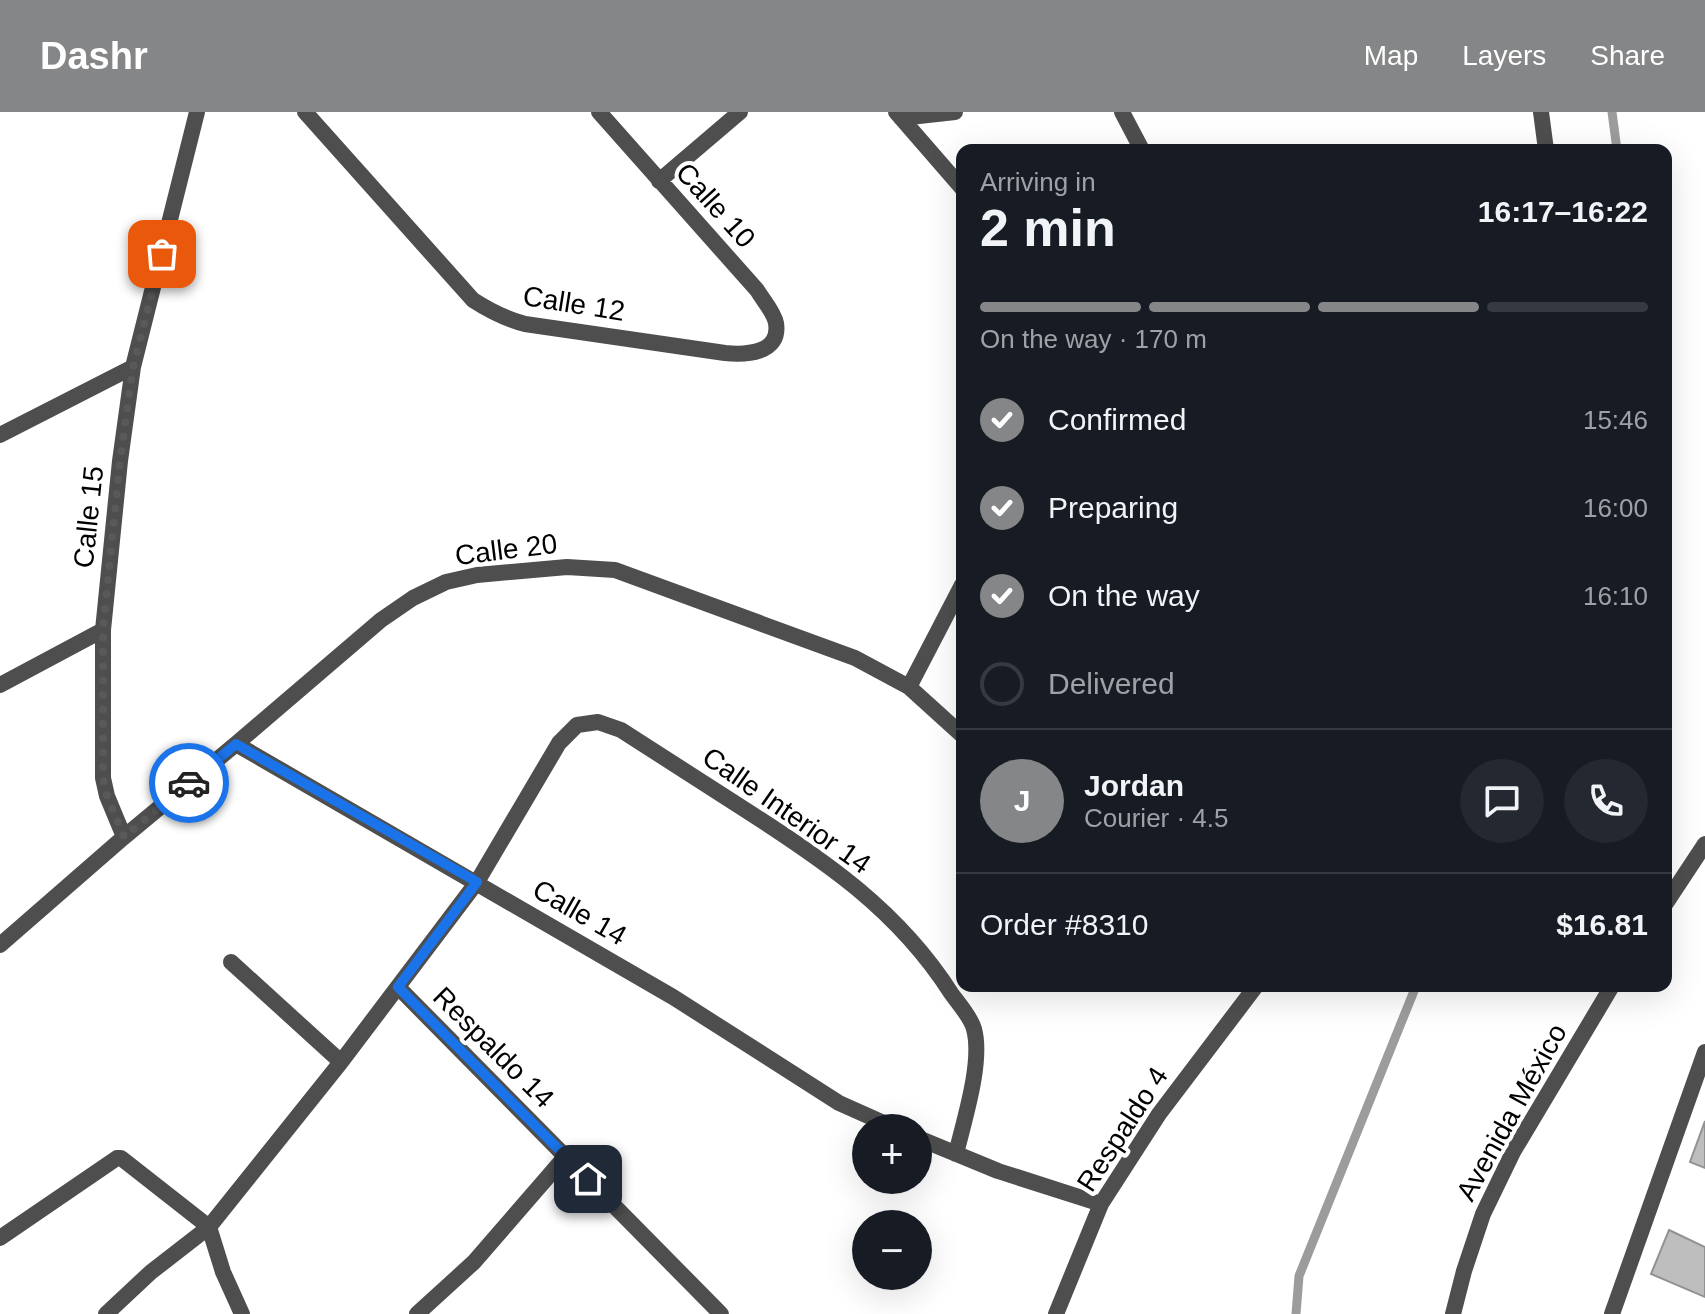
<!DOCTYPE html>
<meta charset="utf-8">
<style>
body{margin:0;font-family:Helvetica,sans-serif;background:#242831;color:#f1f3f6;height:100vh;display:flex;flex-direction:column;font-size:30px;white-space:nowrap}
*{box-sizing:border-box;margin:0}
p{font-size:26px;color:#9ea1a6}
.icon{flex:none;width:44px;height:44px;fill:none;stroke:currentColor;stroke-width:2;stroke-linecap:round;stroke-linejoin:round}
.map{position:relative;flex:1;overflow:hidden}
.side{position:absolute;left:956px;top:32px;width:716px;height:848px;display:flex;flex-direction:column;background:#171b24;border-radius:16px;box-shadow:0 8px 32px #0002}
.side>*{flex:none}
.fabs{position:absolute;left:852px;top:1002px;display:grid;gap:16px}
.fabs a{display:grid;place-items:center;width:80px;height:80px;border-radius:50%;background:#171b24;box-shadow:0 8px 32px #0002;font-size:40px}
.pin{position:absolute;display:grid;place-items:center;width:68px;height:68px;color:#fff;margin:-34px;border-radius:16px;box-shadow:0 4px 12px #0006}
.courier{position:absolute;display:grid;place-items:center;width:80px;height:80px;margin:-40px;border:6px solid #1a73e8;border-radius:50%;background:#fff;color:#222;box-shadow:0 2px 10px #0007}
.summary em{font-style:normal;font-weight:700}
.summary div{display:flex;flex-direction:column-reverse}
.summary{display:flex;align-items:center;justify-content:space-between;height:136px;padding:0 24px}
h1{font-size:52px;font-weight:700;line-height:60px}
.bar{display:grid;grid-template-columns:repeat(4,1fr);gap:12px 8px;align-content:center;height:96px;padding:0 24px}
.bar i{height:10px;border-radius:6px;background:#363941}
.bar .current{background:#858687}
.bar p{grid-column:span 4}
.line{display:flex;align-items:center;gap:20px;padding:0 24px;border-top:2px solid #363941}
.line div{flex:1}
.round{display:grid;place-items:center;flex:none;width:84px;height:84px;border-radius:42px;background:#242831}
ol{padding:0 24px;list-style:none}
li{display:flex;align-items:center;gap:24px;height:88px}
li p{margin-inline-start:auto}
li .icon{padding:8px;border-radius:50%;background:#858687;color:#fff;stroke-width:4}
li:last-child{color:#9ea1a6}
li i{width:44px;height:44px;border:4px solid #363941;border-radius:50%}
header{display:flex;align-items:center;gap:48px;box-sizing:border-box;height:112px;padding:0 40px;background:#858687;color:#fff}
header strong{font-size:38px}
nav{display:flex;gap:44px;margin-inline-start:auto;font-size:28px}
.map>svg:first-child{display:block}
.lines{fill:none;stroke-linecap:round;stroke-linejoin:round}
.stream{stroke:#9c9c9c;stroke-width:9}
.building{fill:#bebebe;stroke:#929292;stroke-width:2}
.minor{stroke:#4e4e4e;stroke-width:16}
.tertiary{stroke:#4e4e4e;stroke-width:16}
.done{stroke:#595959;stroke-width:8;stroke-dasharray:0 14.4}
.route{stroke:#1a73e8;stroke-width:10}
.labels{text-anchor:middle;stroke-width:8;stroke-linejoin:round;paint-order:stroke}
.street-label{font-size:28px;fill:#000;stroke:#fff}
</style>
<header>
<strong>Dashr</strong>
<nav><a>Map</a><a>Layers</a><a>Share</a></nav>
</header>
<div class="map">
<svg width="1705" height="1202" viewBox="0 0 1705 1202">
<rect width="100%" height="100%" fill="#fff"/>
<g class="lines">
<path class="stream" d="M1612,0L1617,38
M1296,1202L1299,1164L1416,874"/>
</g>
<path class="building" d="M1705,1009V1056L1690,1050Z
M1669,1118L1705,1135V1185L1651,1162Z"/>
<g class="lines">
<path class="minor" d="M305,0L473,188C490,199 506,207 525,212L725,241C745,243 781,242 776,211C774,200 763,188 757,178L599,0
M896,0L962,76
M1122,0L1142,38
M1541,0L1546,38
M901,6L955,0
M659,69L740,0
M0,323L133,255
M0,573L103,518
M909,575L962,473
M236,632L673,885L839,991L895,1016
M124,725L107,684L103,666V518L120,349L133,255L197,0
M0,833L124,725L236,632L381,508L413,486L446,470L477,463L567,455L615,458L855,546L909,575L962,623
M231,850L341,950
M398,875L721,1202
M918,1026L998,1059L1101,1092
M0,1126L117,1046H121L209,1115L223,1160L242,1202
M106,1202L151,1160L209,1115L341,950L477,770L559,631L577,613L598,610L621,618C662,644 703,671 744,697C825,749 898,798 951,881C958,891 971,905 974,917C983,950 964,1008 956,1042
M417,1202L474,1150L565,1045
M1056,1202L1101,1092L1159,1002L1256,874
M1612,1202L1705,940"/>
<path class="tertiary" d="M1666,791L1705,732
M1453,1202L1464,1159L1483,1102L1513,1040L1612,874"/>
</g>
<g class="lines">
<path class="done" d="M162,142L133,255L120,349L103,518V666L107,684L124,725L189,671"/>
<path class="route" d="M189,671L236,632L477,770L398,875L588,1067"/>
</g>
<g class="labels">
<g class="street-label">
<text transform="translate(716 93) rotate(48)" y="10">Calle 10</text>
<text transform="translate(574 191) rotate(9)" y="10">Calle 12</text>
<text transform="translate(88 405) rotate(-84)" y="10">Calle 15</text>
<text transform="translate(506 437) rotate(-7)" y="10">Calle 20</text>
<text transform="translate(787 698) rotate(35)" y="10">Calle Interior 14</text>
<text transform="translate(580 800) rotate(30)" y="10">Calle 14</text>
<text transform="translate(494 935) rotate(45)" y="10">Respaldo 14</text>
<text transform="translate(1511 1000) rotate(-61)" y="10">Avenida México</text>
<text transform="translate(1122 1017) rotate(-57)" y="10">Respaldo 4</text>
</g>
</g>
</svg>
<div class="fabs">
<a>+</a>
<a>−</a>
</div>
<div class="pin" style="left:162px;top:142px;background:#ea580c"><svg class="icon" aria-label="bag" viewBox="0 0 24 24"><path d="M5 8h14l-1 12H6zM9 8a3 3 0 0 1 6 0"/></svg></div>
<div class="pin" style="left:588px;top:1067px;background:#1f2937"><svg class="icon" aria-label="home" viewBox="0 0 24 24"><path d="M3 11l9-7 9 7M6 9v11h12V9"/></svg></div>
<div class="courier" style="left:189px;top:671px"><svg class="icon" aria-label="car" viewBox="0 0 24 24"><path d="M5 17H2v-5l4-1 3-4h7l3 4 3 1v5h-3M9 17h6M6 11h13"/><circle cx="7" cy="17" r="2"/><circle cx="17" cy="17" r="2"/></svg></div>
<section class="side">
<div class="summary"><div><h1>2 min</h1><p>Arriving in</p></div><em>16:17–16:22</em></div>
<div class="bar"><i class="current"></i><i class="current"></i><i class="current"></i><i></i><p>On the way · 170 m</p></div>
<ol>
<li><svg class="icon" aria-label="check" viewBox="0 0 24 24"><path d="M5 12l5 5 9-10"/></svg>Confirmed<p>15:46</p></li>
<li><svg class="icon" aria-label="check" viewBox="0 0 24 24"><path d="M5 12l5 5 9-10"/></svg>Preparing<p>16:00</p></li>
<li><svg class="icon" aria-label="check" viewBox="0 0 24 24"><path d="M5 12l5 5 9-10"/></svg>On the way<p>16:10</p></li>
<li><i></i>Delivered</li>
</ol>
<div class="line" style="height:144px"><b class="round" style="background:#858687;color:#fff">J</b><div><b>Jordan</b><p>Courier · 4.5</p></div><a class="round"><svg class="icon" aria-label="chat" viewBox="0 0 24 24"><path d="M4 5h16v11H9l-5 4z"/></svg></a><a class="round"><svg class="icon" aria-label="phone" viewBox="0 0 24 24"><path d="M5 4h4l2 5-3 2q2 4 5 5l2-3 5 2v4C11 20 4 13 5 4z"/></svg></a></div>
<div class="line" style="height:104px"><div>Order #8310</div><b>$16.81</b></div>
</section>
</div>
